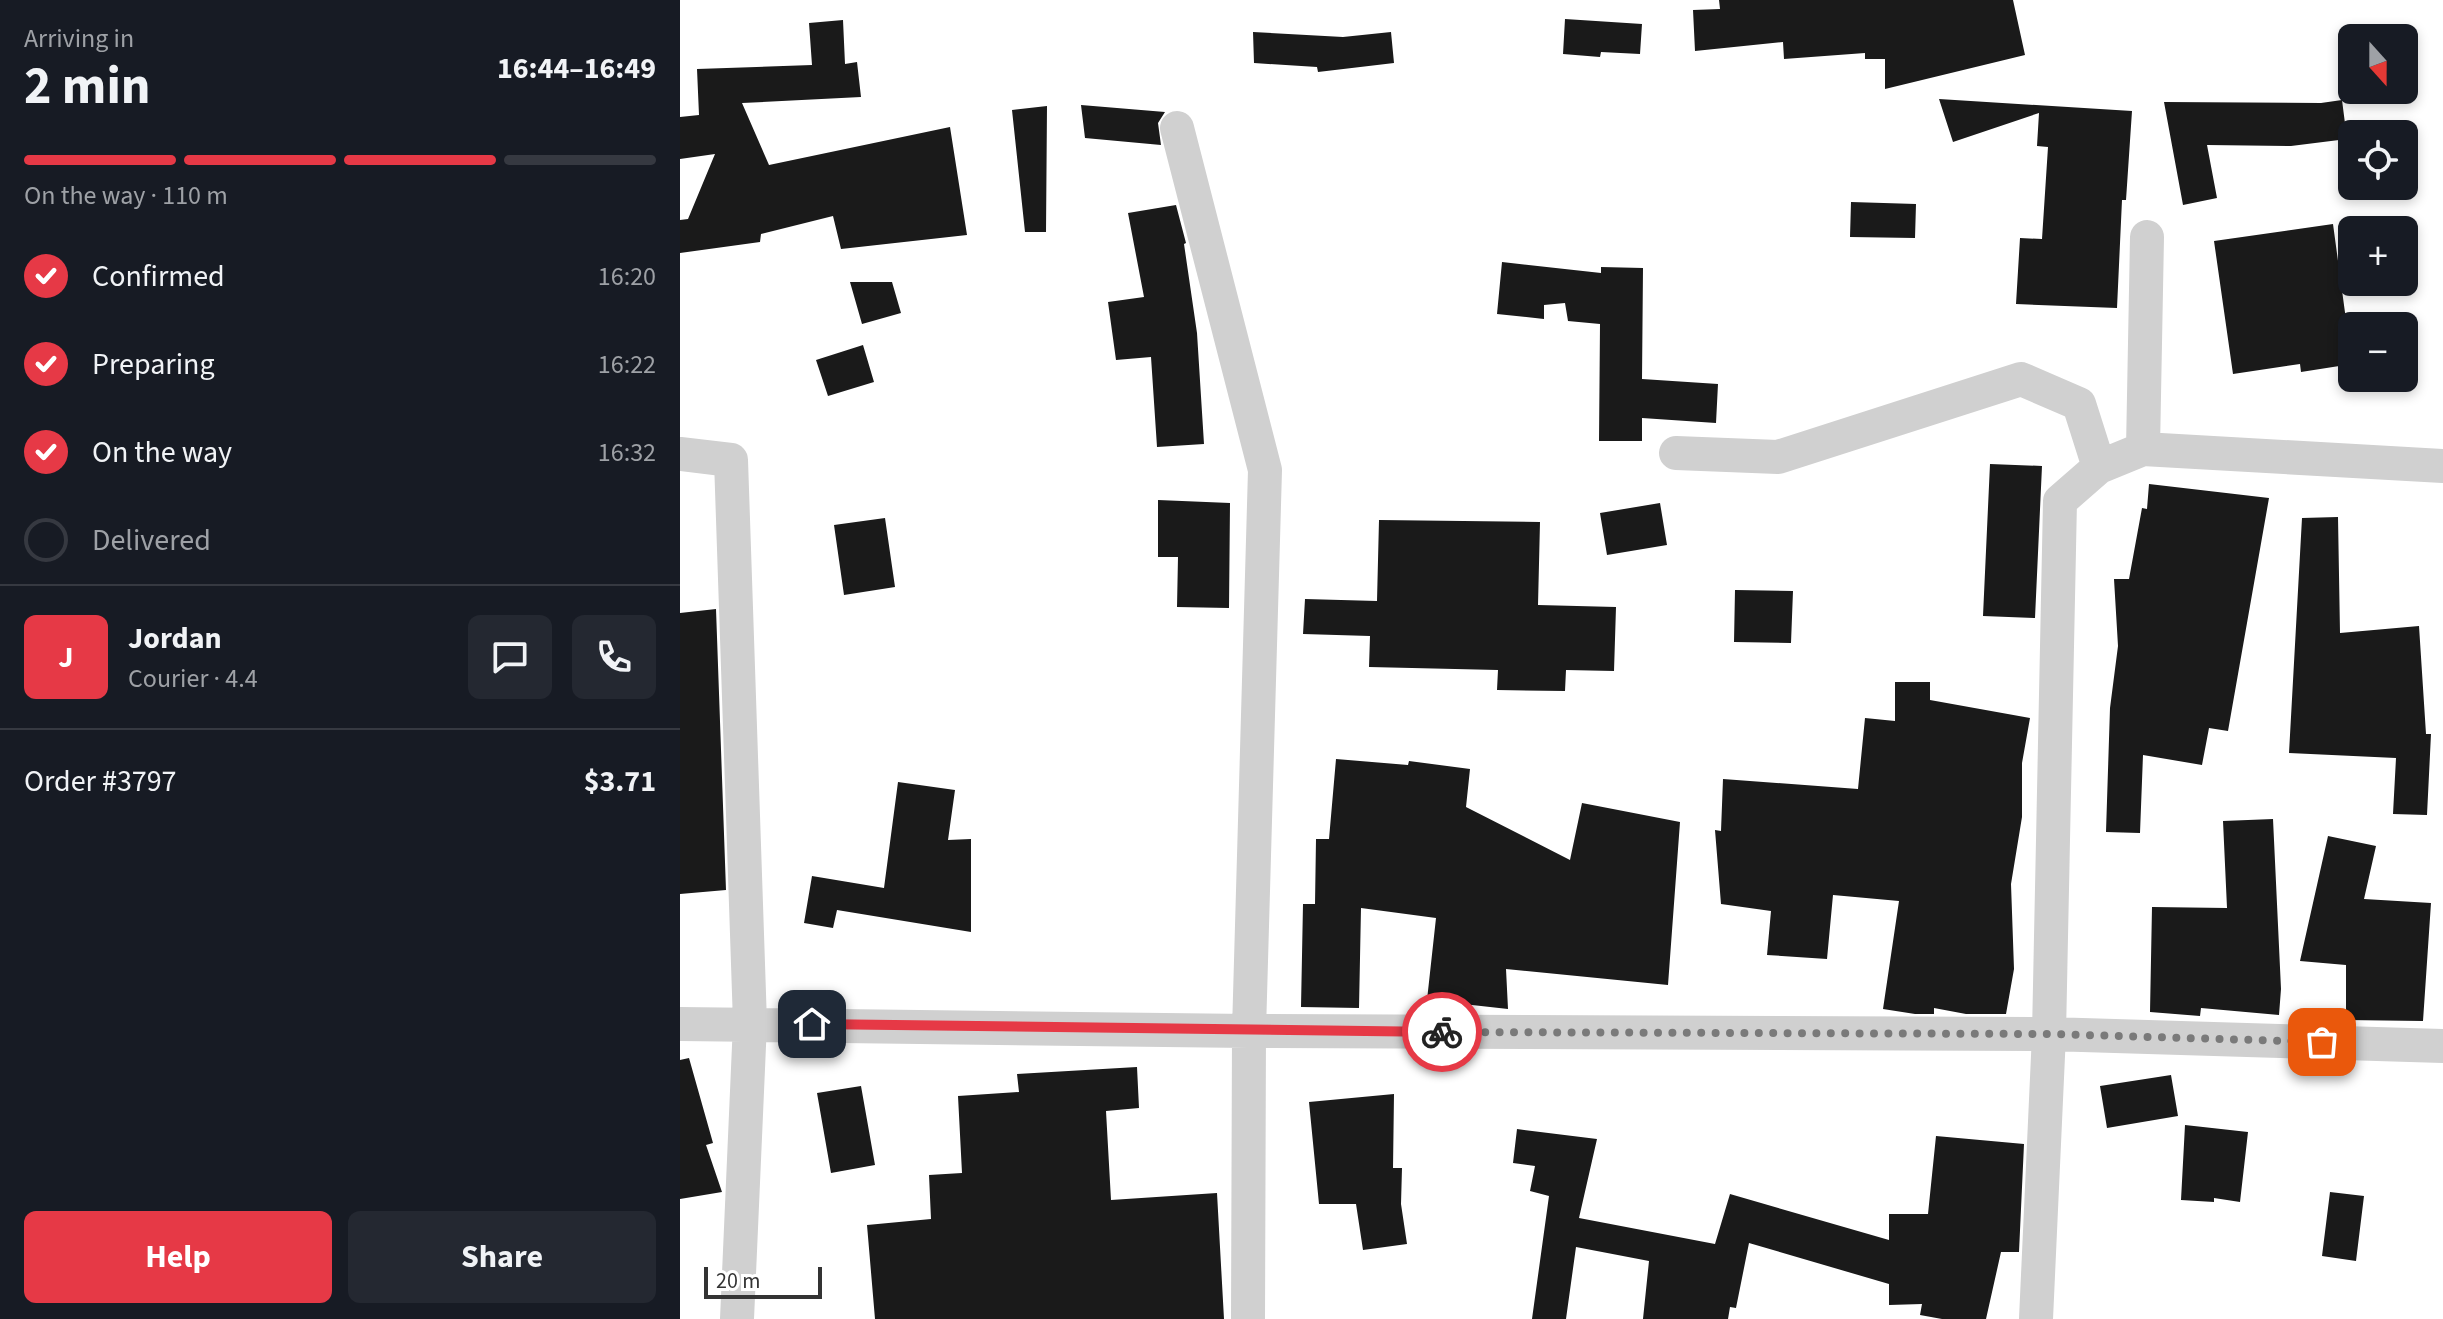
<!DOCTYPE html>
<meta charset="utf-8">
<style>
body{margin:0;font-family:"Source Sans 3",sans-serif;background:#242831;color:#f1f3f6;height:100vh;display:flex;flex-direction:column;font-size:30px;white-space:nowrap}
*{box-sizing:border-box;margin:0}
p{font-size:26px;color:#9ea1a6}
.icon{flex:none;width:44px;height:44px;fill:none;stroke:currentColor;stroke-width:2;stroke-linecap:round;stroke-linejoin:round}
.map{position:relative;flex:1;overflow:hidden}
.sheet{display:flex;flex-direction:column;background:#171b24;width:680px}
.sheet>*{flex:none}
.needle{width:52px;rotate:159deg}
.buttons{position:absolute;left:1658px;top:24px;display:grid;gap:16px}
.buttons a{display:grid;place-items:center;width:80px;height:80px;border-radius:12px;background:#171b24;box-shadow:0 4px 12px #0003;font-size:40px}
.scale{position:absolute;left:24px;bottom:20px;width:118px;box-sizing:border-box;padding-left:8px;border:4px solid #333;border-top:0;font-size:22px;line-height:28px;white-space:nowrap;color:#333;-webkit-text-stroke:6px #fff;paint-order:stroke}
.pin{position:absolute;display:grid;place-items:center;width:68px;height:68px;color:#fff;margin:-34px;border-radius:16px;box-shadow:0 4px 12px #0006}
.courier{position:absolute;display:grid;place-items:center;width:80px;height:80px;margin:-40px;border:6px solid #e63946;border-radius:50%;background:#fff;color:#222;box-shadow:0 2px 10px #0007}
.overview em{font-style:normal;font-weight:700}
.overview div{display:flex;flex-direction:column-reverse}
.overview{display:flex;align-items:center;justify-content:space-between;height:136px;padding:0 24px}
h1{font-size:52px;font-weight:700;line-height:60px}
.bar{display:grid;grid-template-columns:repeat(4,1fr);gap:12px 8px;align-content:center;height:96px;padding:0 24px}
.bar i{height:10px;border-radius:6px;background:#363941}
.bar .on{background:#e63946}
.bar p{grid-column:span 4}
.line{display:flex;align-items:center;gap:20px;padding:0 24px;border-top:2px solid #363941}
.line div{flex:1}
.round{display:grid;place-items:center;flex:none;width:84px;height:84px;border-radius:12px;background:#242831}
ol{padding:0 24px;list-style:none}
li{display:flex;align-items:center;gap:24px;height:88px}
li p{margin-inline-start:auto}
li .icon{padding:8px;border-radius:50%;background:#e63946;color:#fff;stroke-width:4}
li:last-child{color:#9ea1a6}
li i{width:44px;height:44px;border:4px solid #363941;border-radius:50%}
.button{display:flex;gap:16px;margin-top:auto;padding:16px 24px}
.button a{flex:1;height:92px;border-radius:12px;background:#e63946;color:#fff;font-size:32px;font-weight:700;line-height:92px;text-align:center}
.button a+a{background:#242831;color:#f1f3f6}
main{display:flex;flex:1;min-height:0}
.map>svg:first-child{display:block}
.building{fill:#1a1a1a}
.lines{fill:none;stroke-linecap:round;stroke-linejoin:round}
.minor{stroke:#d0d0d0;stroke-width:34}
.done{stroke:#7a7a7a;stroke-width:8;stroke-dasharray:0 14.4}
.route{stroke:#e63946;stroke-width:10}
</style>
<main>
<section class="sheet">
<div class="overview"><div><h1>2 min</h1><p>Arriving in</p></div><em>16:44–16:49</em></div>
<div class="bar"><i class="on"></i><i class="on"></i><i class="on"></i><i></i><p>On the way · 110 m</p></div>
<ol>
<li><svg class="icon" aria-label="check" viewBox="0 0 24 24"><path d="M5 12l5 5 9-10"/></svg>Confirmed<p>16:20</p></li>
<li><svg class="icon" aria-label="check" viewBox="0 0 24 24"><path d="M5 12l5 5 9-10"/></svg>Preparing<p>16:22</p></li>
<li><svg class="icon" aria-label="check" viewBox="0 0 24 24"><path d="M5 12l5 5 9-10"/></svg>On the way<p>16:32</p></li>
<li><i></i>Delivered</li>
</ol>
<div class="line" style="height:144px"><b class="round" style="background:#e63946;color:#fff">J</b><div><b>Jordan</b><p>Courier · 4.4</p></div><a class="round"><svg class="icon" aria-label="chat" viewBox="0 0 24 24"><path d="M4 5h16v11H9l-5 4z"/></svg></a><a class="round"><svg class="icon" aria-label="phone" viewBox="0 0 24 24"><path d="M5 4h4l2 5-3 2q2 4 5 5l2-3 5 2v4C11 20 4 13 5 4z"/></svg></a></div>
<div class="line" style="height:104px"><div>Order #3797</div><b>$3.71</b></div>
<div class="button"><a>Help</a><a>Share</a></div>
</section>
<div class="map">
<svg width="1763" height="1319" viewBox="0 0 1763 1319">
<rect width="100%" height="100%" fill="#fff"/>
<path class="building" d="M1039,0H1333L1345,55L1205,89V59H1185V53L1104,59L1103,42L1015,51L1013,10L1040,9Z
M885,19L962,24L960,54L921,52L920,57L883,54Z
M163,20L165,64L177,62L181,97L62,103L89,165L270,127L287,235L161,249L153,216L81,234L80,242L0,253V220L8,219L35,154L0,159V117L19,115L17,69L132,65L129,23Z
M573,32L663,37L711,32L714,63L638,72L637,67L574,63Z
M1259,99L1452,111L1446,200H1442L1437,308L1336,304L1340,238L1362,239L1368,147L1357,146L1359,113L1273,142Z
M1662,100L1667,139L1611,146L1527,145L1537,198L1503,205L1484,102L1641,103Z
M401,105L485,112L478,123L481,145L405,138Z
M367,106L366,232H345L332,110Z
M1171,202L1236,204L1235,238L1170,237Z
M496,205L506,243L504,244L517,333L524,444L477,447L471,357L436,360L428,302L464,297L448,213Z
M1653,224L1672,364L1621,372L1620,364L1553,374L1534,241Z
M822,262L921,273V267L963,268L962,379L1038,384L1036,423L962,418V441H919L920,324L888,321L885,303L864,305V319L817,314Z
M170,282H212L221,313L182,324Z
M183,345L194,382L148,396L136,360Z
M1310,464L1362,466L1355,618L1303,616Z
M1469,484L1589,498L1548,731L1529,728L1522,765L1463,755L1460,833L1426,832L1430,708L1438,646L1434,579H1449L1462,508L1467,509Z
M478,500L550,503L549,608L497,607L498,557H478Z
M980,503L987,545L927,555L920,513Z
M1658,517L1660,633L1739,626L1746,734H1751L1747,815L1713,814L1716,758L1609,753L1622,518Z
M205,518L215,587L164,595L154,525Z
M699,520L860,522L858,605L936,607L934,671L886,670L885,691L817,690L818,670L689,667L690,636L623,634L625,599L697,601Z
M1055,590L1113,591L1111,643L1054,642Z
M36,609L46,890L0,894V613Z
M1215,682H1250V700L1350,718L1342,763V817L1331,884L1334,969L1326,1014H1286L1254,1008V1014H1235L1203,1009L1219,901L1153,895L1147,959L1087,955L1091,911L1041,904L1035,830L1041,831L1043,779L1178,789L1185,718L1215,721Z
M656,759L728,765L729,761L790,769L786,807L890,860L902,803L1000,822L988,985L826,969L828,1009L747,1000L756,918L681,908L679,1008L621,1007L623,904H635L636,839H649Z
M218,782L275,790L268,840L291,839V932L157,910L153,928L124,923L132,876L204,888Z
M1593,819L1601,989L1599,1015L1521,1008L1520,1016L1470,1012L1472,907L1547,908L1543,821Z
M1648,836L1696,846L1684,899L1751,903L1743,1021L1666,1020V965L1620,961Z
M9,1058L33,1143L26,1145L42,1192L0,1199V1060Z
M457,1067L459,1108L426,1111L431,1200L537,1193L544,1319H195L187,1225L251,1219L249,1175L282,1173L278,1096L339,1092L337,1074Z
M1491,1075L1498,1116L1427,1128L1420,1086Z
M181,1086L195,1165L151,1173L137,1093Z
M714,1094L713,1168H722L721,1204L727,1244L683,1250L676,1204H639L629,1102Z
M1505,1125L1568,1132L1560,1202L1534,1198V1202L1501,1200Z
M837,1129L917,1139L899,1218L1035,1244L1050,1194L1209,1240V1214H1248L1256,1136L1344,1144L1339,1252H1321L1306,1319H1262L1240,1315L1242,1304L1209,1305V1284L1069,1243L1056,1308L1050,1307L1048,1319H963L969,1261L896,1247L886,1319H852L869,1196L850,1191L855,1166L833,1163Z
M1650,1192L1684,1196L1676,1261L1642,1256Z"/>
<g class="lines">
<path class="minor" d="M497,128L585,470L569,1031L568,1319
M1463,449L1467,237
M996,453L1098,457L1341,379L1399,404L1419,467
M0,454L51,460L70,1023L57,1319
M0,1024L569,1031L1369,1034L1763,1046
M1356,1319L1369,1034L1380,501L1419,467L1463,449L1763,466"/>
</g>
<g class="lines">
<path class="done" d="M762,1032L1369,1034L1642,1042"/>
<path class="route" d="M132,1024L762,1032"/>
</g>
</svg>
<div class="buttons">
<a><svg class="needle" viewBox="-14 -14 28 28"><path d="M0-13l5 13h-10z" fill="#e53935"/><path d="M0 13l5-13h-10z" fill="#9ea1a6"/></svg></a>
<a><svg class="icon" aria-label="locate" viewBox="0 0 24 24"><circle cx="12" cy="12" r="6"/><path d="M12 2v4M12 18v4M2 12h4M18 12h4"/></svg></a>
<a>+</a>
<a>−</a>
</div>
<div class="scale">20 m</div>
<div class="pin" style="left:1642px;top:1042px;background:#ea580c"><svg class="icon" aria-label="bag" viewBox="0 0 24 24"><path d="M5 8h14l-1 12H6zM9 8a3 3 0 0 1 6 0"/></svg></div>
<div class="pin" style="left:132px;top:1024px;background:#1f2937"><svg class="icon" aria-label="home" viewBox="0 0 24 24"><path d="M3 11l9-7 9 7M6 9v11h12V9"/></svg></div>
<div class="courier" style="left:762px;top:1032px"><svg class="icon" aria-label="bike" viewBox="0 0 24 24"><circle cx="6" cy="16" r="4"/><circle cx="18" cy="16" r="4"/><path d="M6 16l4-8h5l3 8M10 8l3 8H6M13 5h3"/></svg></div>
</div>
</main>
